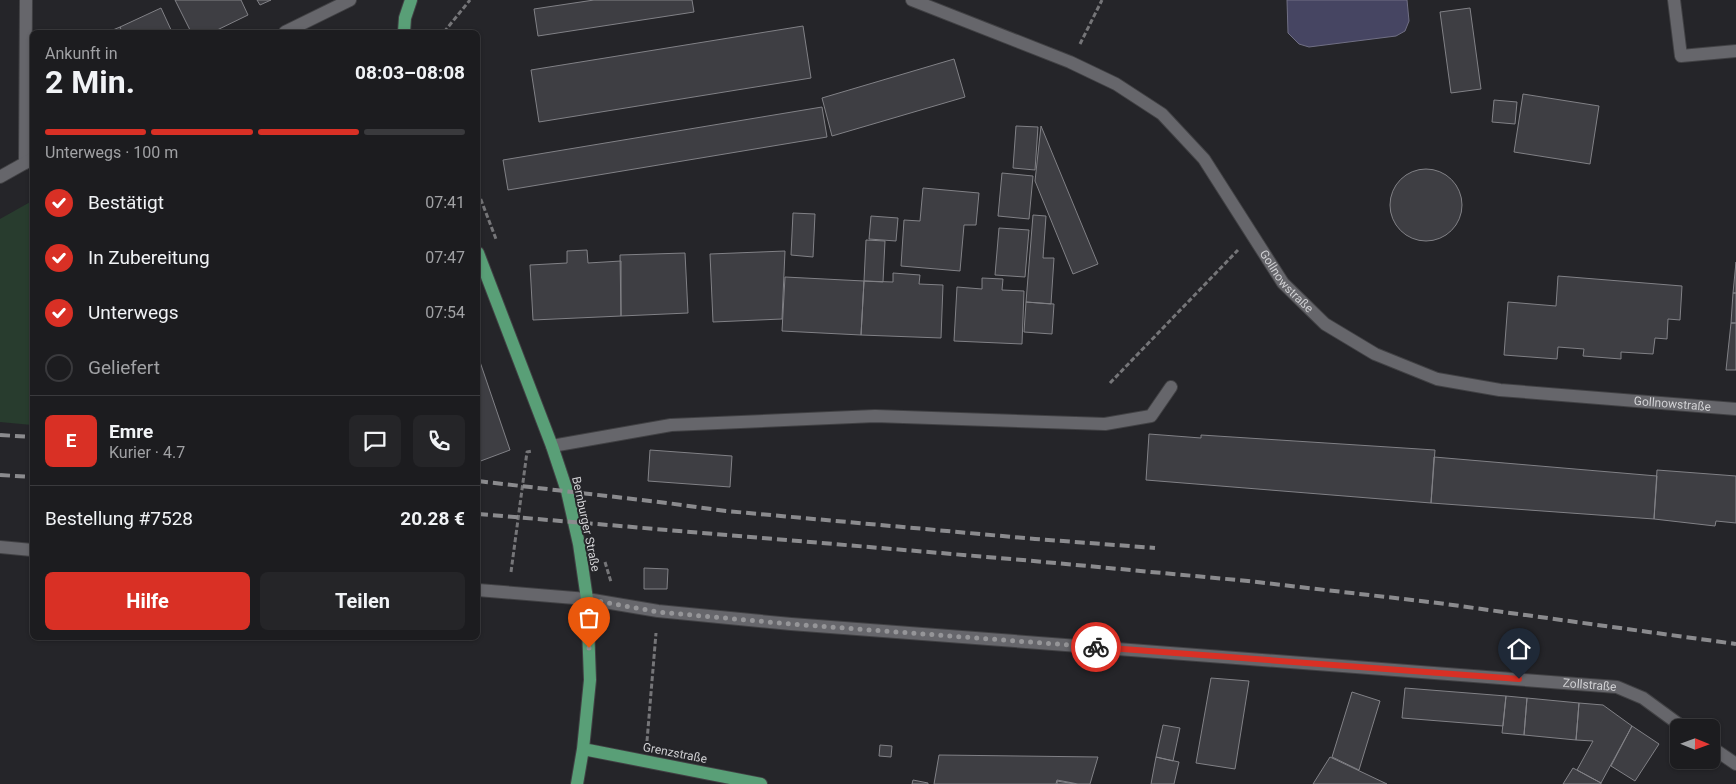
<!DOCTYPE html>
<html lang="de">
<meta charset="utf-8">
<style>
body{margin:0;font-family:Roboto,sans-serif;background:#252528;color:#f1f3f6;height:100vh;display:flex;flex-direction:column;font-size:19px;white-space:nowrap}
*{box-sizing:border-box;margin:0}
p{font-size:16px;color:#a0a1a4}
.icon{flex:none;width:28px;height:28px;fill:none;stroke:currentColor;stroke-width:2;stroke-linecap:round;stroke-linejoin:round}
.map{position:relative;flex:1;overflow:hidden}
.panel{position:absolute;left:30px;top:30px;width:450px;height:610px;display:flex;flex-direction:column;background:#1c1c1f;border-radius:8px;box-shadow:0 1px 4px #0004,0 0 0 1px #3a3a3d}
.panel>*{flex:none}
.needle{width:32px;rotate:91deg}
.buttons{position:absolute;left:1670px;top:719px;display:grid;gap:10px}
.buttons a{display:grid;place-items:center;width:50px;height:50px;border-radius:8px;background:#1c1c1f;box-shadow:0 1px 4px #0004,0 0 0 1px #3a3a3d;font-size:25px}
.pin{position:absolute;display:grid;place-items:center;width:42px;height:42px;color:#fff;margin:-51px -21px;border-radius:50% 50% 50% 0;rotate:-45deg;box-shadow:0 0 5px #0007}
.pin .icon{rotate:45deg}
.courier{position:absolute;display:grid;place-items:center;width:50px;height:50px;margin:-25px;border:4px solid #d93025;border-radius:50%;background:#fff;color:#222;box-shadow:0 1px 6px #0007}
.headline em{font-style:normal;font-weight:700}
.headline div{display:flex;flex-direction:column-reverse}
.headline{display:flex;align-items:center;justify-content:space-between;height:85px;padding:0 15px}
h1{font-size:32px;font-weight:700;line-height:38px}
.bar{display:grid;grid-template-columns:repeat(4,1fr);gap:8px 5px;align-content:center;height:60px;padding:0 15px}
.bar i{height:6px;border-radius:4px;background:#3a3a3d}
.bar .active{background:#d93025}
.bar p{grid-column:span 4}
.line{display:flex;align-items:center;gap:12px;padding:0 15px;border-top:1px solid #3a3a3d}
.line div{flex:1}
.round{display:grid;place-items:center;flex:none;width:52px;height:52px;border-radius:8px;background:#252528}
ol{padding:0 15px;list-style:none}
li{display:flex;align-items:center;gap:15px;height:55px}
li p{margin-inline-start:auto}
li .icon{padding:5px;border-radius:50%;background:#d93025;color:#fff;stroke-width:4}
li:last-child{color:#a0a1a4}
li i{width:28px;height:28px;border:2px solid #3a3a3d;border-radius:50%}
.action{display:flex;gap:10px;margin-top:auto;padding:10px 15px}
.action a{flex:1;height:58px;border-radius:8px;background:#d93025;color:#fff;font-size:20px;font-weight:700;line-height:58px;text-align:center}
.action a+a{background:#252528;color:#f1f3f6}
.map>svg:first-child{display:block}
.green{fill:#283c2e}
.water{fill:#464562;stroke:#706f84}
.building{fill:#3e3e43;stroke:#818186}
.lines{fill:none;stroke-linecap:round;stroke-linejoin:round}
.minor-casing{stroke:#414144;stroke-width:14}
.major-casing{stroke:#414144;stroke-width:14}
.path{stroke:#757578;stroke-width:3;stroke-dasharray:5 2.5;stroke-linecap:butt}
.minor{stroke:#66666b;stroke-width:12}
.major{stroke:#599f77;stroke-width:12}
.rail{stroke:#8b8b8e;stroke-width:4;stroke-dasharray:10 5;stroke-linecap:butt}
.done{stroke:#959598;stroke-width:5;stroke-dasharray:0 9}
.route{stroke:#d93025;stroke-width:6}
.labels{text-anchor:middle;stroke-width:4;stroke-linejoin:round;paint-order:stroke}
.street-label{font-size:12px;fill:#d1d1d4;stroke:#252529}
</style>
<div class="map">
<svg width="1736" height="784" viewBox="0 0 1736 784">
<rect width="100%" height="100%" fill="#252529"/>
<path class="green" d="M32,201V425L0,422V219Z"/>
<path class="water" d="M1287,0H1407L1409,21L1405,31L1396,36L1309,47L1299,44L1288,33Z"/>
<path class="building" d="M175,0H241L248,15L213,32H191Z
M257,0H271L260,5Z
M594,0H692L694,12L538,36L534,9Z
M161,8L172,32H122L120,27Z
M1470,8L1481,89L1451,93L1440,12Z
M803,26L811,78L539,122L531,70Z
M120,27L122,32H108Z
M954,59L965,97L832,136L822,98Z
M1523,94L1599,106L1590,164L1514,152Z
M1494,100L1517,102L1515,124L1492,122Z
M822,107L827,137L508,190L503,160Z
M1016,126L1038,127L1035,170L1013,168Z
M1041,126L1098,264L1073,274L1035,181Z
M1390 205a36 36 0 1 1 72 0a36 36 0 1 1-72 0Z
M1002,173L1033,176L1029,219L998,216Z
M923,188L979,193L976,225H964L960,271L901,266L904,220L920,221Z
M793,213L815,214L813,257L791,255Z
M1033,215L1046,216L1043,258H1054L1051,304L1026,302Z
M871,216L898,218L896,241L869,239Z
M999,228L1029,230L1025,277L995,275Z
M866,240L885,241L883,282L864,281Z
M587,250L588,263L621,261V316L533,320L530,265L567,263V251Z
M785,251L782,319L713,322L710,254Z
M685,253L688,313L621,316L620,255Z
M1736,262V293H1733Z
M893,273L920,275L919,284L943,285L941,338L861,335L864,281L893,282Z
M1558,276L1682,286L1680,320L1668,319L1667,339L1655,338L1653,354L1621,352V359L1583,356L1584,349L1558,347L1557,359L1504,355L1508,302L1556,306Z
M785,277L864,281L861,335L782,331Z
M982,278L1003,279L1002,290L1024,291L1022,344L954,341L957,287L982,289Z
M1733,293H1736V323H1731Z
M1026,302L1054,304L1052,334L1024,332Z
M1731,323H1736V370H1726Z
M478,356L510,450L478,462Z
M1149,434L1201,438V435L1435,450L1431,503L1146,480Z
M650,450L732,456L730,487L648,481Z
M1434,457L1657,476L1654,519L1431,503Z
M1657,470L1736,476V523L1716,521L1715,526L1654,519Z
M644,568L668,569L667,589H644Z
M1211,678L1249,681L1235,769L1196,763Z
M1405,688L1506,696L1503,726L1402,718Z
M1352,692L1380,701L1359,770L1332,757Z
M1506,696L1527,698L1524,735L1502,733Z
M1527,698L1579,703L1576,740L1524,735Z
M1579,703L1603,705L1632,726L1601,783L1577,770L1593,741L1576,740Z
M1163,725L1180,728L1173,761L1156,757Z
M1632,726L1659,744L1635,781L1611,766Z
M880,745L892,746L891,757L879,756Z
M939,755L1098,757L1090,784H1078L1057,780L1056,784H934Z
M1156,757L1179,762L1174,784H1151Z
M1330,757L1387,784H1313Z
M1573,768L1601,783V784H1563Z
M913,780L928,783V784H912Z
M1057,781L1075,784H1057Z"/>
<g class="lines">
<defs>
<g id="minor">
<path id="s1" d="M912,0L1070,62L1116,84L1162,114L1204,159L1283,283L1325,324L1375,354L1437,379L1500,390L1736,409"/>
<path d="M1674,0L1681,56L1736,51"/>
<path d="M285,32L350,0"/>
<path d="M25,163L26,0"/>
<path d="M0,177L32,159"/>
<path d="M552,446L671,425L875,416L1105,424L1151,416L1171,387"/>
<path d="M0,547L32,550"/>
<path id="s2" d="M478,590L587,599L658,611L791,624L1617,687L1643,698L1684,728"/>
<path d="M1711,747L1736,764"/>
</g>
<path id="major" d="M404,32L405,18L411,0
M478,253L552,446L567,491L579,544L587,599L590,680L583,749L577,784
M583,749L761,784"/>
</defs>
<use href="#minor" class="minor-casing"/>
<use href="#major" class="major-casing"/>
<path class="path" d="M444,32L470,0
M1080,44L1102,0
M478,192L496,239
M1110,383L1238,250
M605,562L611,582
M511,572L527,452L532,451
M647,741L656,633"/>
<use href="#minor" class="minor"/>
<use href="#major" class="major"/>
<path class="rail" d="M0,435L32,437
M0,475L32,477
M478,481L667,503L726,511L1035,539L1155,548
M478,514L1023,560L1248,581L1438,603L1736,644"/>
</g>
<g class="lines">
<path class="done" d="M589,648L587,599L658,612L791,624L1096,647"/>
<path class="route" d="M1096,647L1519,679"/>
</g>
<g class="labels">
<g class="street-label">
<text dy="4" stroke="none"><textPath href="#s1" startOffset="485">Gollnowstraße</textPath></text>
<text dy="4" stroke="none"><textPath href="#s1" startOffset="905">Gollnowstraße</textPath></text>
<text transform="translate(586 524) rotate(78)" y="4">Bernburger Straße</text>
<text dy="4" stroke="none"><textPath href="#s2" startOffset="1116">Zollstraße</textPath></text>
<text transform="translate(675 753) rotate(11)" y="4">Grenzstraße</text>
</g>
</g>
</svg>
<div class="buttons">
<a><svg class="needle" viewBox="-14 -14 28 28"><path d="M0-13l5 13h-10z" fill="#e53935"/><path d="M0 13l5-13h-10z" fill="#a0a1a4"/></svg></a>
</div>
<div class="pin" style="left:589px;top:648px;background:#ea580c"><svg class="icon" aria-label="bag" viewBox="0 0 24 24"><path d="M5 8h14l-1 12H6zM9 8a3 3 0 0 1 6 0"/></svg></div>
<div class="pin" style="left:1519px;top:679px;background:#1f2937"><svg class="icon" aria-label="home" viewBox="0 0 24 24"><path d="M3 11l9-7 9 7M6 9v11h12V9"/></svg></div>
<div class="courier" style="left:1096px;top:647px"><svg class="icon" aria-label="bike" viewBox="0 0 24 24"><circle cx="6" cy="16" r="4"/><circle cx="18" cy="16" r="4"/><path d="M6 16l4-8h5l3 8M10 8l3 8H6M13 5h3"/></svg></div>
<section class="panel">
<div class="headline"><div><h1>2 Min.</h1><p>Ankunft in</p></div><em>08:03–08:08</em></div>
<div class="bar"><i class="active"></i><i class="active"></i><i class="active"></i><i></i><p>Unterwegs · 100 m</p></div>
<ol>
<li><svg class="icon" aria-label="check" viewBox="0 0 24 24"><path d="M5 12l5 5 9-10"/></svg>Bestätigt<p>07:41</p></li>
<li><svg class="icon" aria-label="check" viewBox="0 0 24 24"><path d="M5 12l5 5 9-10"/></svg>In Zubereitung<p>07:47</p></li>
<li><svg class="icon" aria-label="check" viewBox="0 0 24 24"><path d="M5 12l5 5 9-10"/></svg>Unterwegs<p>07:54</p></li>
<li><i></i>Geliefert</li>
</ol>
<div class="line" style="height:90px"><b class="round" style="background:#d93025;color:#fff">E</b><div><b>Emre</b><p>Kurier · 4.7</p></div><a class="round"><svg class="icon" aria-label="chat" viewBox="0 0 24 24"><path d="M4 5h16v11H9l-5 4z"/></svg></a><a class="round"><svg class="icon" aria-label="phone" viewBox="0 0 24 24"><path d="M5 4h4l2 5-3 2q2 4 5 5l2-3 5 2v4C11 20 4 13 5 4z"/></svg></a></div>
<div class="line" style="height:65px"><div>Bestellung #7528</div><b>20.28 €</b></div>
<div class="action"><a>Hilfe</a><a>Teilen</a></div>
</section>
</div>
